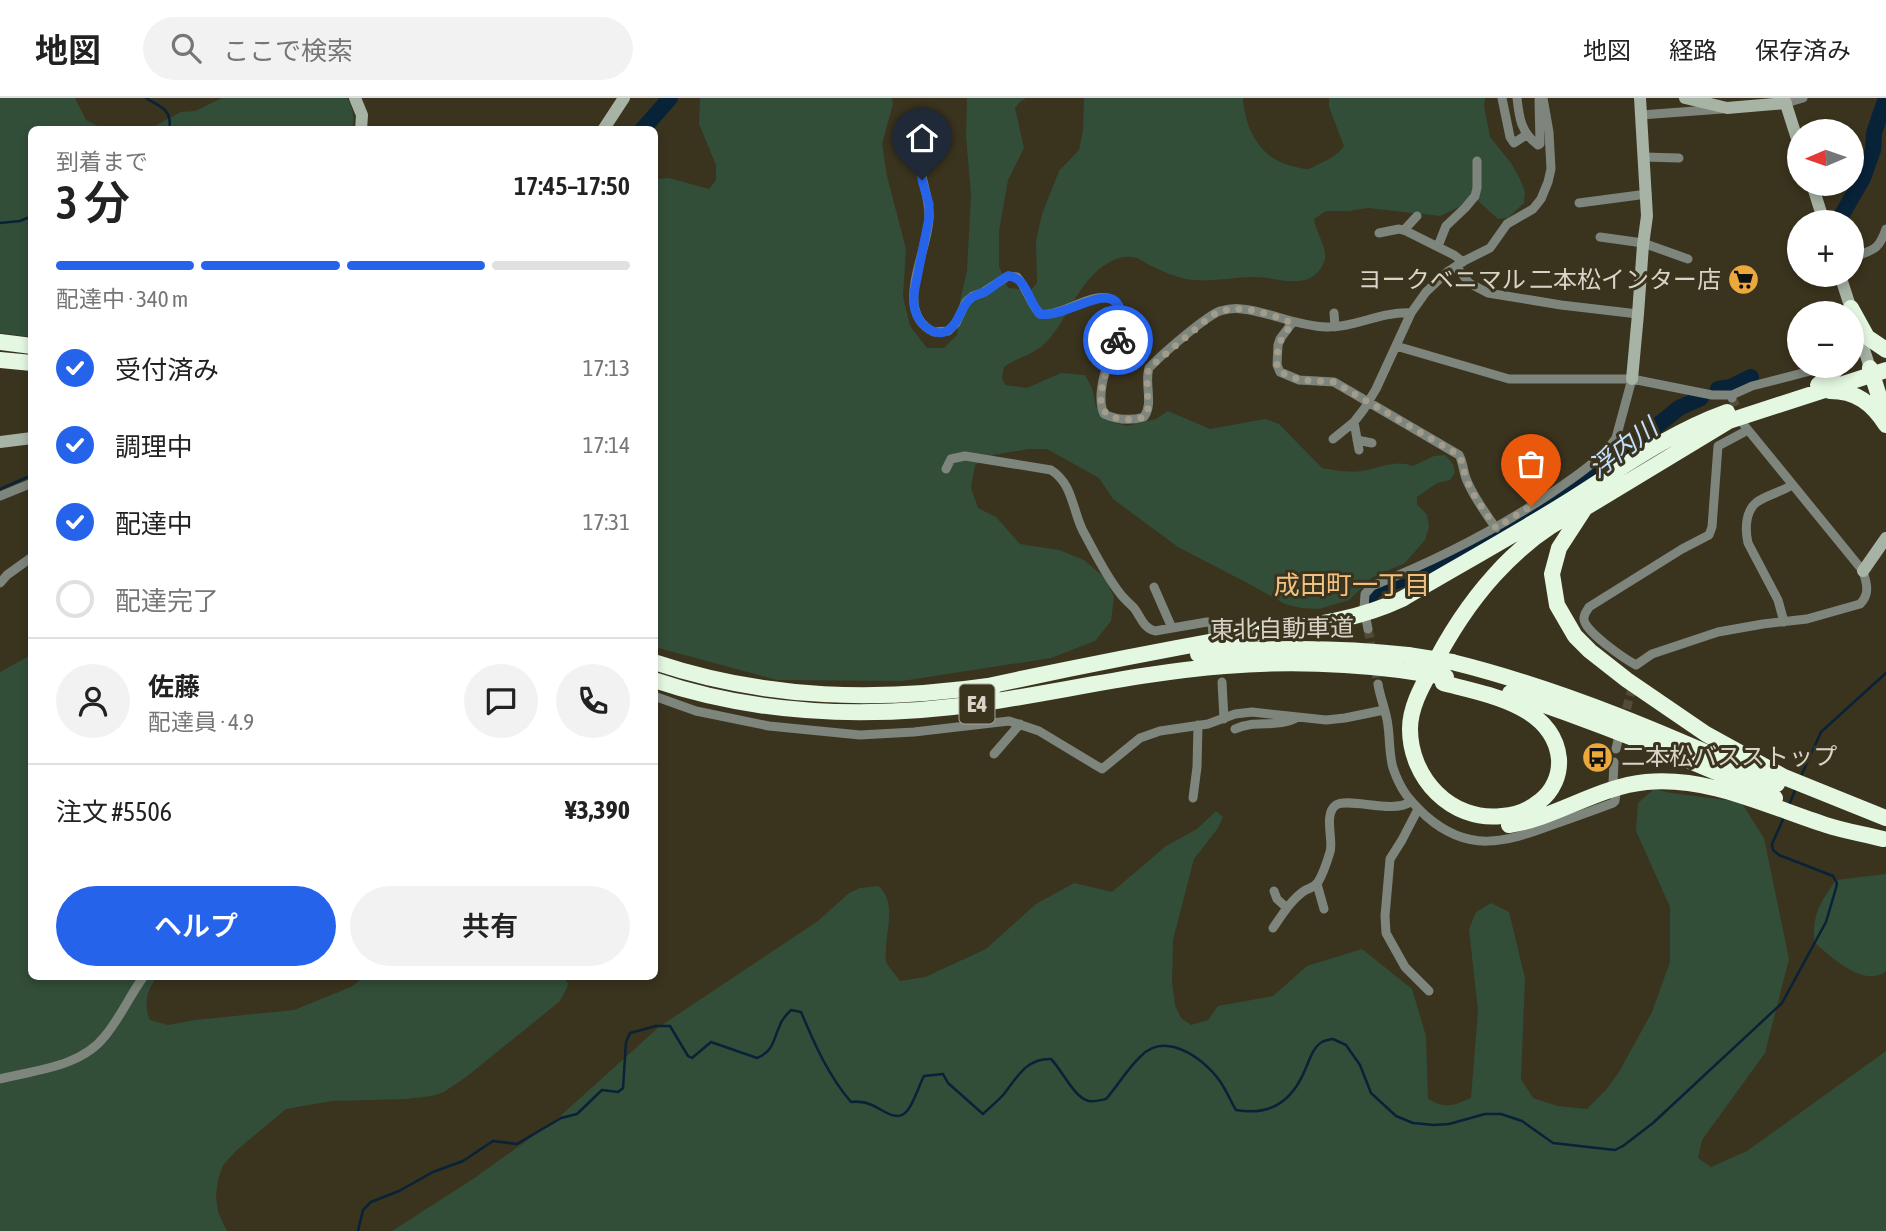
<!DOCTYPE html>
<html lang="ja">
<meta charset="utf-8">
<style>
body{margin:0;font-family:"Asap Condensed","Noto Sans JP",sans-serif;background:#f2f2f2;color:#222;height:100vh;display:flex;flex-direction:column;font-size:26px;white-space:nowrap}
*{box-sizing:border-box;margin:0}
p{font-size:23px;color:#767676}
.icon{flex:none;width:38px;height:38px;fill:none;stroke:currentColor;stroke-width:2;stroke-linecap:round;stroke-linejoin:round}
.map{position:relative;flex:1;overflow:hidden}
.sheet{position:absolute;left:28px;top:28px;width:630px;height:854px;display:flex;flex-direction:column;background:#fff;border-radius:10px;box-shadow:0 4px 10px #0003}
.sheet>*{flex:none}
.needle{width:46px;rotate:268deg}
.tools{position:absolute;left:1787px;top:21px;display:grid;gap:14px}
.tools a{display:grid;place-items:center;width:77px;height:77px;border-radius:50%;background:#fff;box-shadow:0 4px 10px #0003;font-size:35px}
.pin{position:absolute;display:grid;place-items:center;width:60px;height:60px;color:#fff;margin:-72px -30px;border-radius:50% 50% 50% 0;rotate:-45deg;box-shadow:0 0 7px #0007}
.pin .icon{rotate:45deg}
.courier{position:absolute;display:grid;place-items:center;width:70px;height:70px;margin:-35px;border:5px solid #2563eb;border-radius:50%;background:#fff;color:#222;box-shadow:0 2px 9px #0007}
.summary em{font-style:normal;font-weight:600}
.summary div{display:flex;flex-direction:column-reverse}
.summary{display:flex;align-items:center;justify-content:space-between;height:119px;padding:0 28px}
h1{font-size:46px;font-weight:600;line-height:52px}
.bar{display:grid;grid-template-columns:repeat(4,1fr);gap:10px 7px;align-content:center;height:84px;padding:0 28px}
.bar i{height:9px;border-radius:5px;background:#e0e0e0}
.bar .active{background:#2563eb}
.bar p{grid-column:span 4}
.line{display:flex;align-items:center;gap:18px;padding:0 28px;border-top:2px solid #e0e0e0}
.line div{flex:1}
.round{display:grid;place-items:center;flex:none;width:74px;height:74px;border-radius:37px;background:#f2f2f2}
ol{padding:0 28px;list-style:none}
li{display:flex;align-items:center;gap:21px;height:77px}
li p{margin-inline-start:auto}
li .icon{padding:7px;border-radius:50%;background:#2563eb;color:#fff;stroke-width:4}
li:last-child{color:#767676}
li i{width:38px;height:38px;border:4px solid #e0e0e0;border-radius:50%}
.action{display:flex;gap:14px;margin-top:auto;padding:14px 28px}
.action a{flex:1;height:80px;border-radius:42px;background:#2563eb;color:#fff;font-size:28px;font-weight:600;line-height:80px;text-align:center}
.action a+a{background:#f2f2f2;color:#222}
header{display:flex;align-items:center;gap:42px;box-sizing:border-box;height:98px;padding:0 35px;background:#fff;border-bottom:2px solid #e0e0e0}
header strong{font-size:33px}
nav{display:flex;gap:38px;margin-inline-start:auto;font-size:24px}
.search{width:490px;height:63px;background:#f2f2f2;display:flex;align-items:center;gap:18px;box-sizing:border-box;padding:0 24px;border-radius:38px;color:#767676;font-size:26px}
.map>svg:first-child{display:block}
.green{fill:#324e38}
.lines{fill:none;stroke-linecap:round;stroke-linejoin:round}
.stream{stroke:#082238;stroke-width:2.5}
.river{stroke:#082238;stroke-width:16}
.street-tunnel{stroke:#524b37;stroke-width:9;stroke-dasharray:9 4.5;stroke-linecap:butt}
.street{stroke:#7e857c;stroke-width:9}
.secondary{stroke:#a7b3a5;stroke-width:12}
.highway{stroke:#e4f7e1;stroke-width:16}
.highway-bridge{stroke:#e4f7e1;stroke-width:16}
.done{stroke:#a19c8c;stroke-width:7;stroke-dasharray:0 12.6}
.route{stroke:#2563eb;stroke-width:9}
.labels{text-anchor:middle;stroke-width:6;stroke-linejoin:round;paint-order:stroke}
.shield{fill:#3a331e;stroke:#a9a494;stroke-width:2}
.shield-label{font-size:23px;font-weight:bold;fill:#d8d4c7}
.poi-label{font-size:24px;fill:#d8d4c7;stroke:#3a331e;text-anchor:end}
.street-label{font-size:24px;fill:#d8d4c7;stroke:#3a331e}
.water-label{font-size:26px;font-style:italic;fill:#c3e0fc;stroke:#3a331e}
.neighbourhood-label{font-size:26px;fill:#f2c17f;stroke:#3a331e}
</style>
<header>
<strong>地図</strong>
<div class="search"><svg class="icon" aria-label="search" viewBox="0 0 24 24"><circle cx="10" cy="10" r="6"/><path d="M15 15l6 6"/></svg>ここで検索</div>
<nav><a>地図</a><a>経路</a><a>保存済み</a></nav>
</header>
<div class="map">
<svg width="1886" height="1133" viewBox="0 0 1886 1133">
<rect width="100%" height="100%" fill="#3a331e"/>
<path class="green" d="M0,0H75L86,22L104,31L32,32L31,239L0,235Z
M222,0H347C353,8 355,22 352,32L149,31L181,14L195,13Z
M700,0H892L893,6L882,46L887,78L906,151L903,198L910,228L927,250H944L957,237L960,203L967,173L971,97L966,38L967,0H1026L1020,4L1015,10L1024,50L1008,82L999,133V168L1008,190L1031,192L1037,185L1036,143L1042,116L1059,73L1079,52L1083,33L1084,0H1243C1245,33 1262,63 1296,69C1300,70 1304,71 1307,71C1312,71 1318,66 1323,64C1332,60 1338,56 1344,48L1329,9V0H1485L1484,8L1490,39L1511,65L1519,79L1525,94L1524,105L1508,120L1498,121L1476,101L1440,118L1368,110L1348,113H1326L1314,121C1316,134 1327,150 1325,161C1324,168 1315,179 1308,181C1291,187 1273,179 1255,179C1232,179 1209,185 1186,181C1175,179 1162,173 1151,168C1145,165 1138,159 1132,159C1128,158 1120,160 1116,161C1081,175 1071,216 1049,241C1034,258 1021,257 1004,269L1002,280L1005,287L1027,290L1061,275L1085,277L1092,290L1096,309L1109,323L1127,328L1156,321L1168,313L1210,331L1265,321L1279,326L1322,370C1335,372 1349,375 1362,373C1379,370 1396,361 1413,368L1434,358L1445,357L1453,366L1455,375L1450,382L1437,385L1417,399V406L1427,417L1429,429L1425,442L1405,465L1373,479L1349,502L1319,511L1301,510L1285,506L1253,488L1178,449L1113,401L1099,380L1047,351H1029L993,357L975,367L971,390L978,410L996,419L1020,446L1059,452L1084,462L1105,480L1114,499L1111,523L1095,543L1051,560L902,583L777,582L655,549L654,81L669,80L709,91L716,82V67L699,26Z
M31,557L32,878L157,879C147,892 143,906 150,922L168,927L195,922L294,912L351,889L364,879H563L568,885L567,890L559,904L466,979L444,994L432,998L406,1001L332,1003L286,1011L237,1052L223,1067L218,1082L216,1098L218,1114L227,1133H0V574Z
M1654,691L1671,695L1741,704L1764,740L1789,861L1765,955L1702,1042L1698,1060L1711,1069L1747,1053L1886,953V1133H392L473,1081L558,1020L659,929L818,823L849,795L860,790L878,788C897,803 886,831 886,853C886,856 885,861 886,864C889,870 896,877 900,883L925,879L986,851L1036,806L1074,785L1112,794L1166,748L1197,731L1216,713L1223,719L1218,730L1194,761L1173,842L1172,884L1175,907L1181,920L1191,927L1208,922L1218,908L1273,898L1307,868L1362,851L1412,891L1426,938L1428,1001C1446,1011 1453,1008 1471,1000L1478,913L1469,831L1476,814L1491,805L1509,814L1525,880L1521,981L1533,1000L1557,1008L1587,1011L1605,993L1619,974L1652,914L1670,864V809L1636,733L1638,705Z
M1886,776V873C1864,891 1830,858 1814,844C1813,813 1820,806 1836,782Z"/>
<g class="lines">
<path class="stream" d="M146,0C160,9 173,11 169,32
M0,125L20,123L32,118
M0,391L32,377
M1801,678L1821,634L1886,575
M1789,707L1796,690
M358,1133L363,1112L371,1104L399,1093L433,1074L463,1063L493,1043L517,1046L561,1020L577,1016L602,992L618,994L623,990L626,944L630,935L656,928H670L688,958L692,960L711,944L757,960C774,953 773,942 780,927C782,921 787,916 791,912L801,914C815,947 828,977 851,1004C858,1003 865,1004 872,1007C883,1012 897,1025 907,1013C914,1005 919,987 924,978L943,976L948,985L983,1016C990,1009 998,1003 1004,996C1017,979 1027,960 1051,961C1062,972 1075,1001 1089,1003C1094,1004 1101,1002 1106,1001C1118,987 1128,970 1141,958C1167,931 1209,964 1223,988C1228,996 1231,1004 1236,1012C1271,1018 1292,1003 1305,972C1309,963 1313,949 1322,944C1325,942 1329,942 1333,941L1346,947L1360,967L1371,995L1396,1018L1413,1025L1434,1027L1449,1026L1485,1016H1501L1522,1023L1553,1045L1615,1052L1623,1048L1653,1025L1782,905L1826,824L1836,790L1837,785L1833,778L1779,757L1773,752L1772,746L1784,719"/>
<path class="river" d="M642,32L670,0
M1840,120L1863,80L1873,52L1874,35L1886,0
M1718,291L1731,289L1751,279
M1370,507L1369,500L1374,492L1439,466L1475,448L1583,381L1604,362L1653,331L1679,310L1701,300"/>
<path class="street-tunnel" d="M1732,300L1742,322
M1368,531L1378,586
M1623,624L1634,583"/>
<path class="street" d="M1502,0L1510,39L1514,45L1526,37
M1517,0C1519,19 1521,35 1538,47L1540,46L1539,2
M1786,5L1803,0
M1641,17L1722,11
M1644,59L1679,60
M920,67C922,85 930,102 929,120C928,154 892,214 934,234L948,233L956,225L966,204L973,198L982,195L1008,178L1017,179C1027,190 1030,206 1040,216C1060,220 1095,191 1113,202C1134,215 1109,262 1104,278C1101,290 1099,305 1104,316C1117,322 1130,323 1144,319C1154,305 1144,286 1149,270C1161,257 1206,218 1220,213C1227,211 1235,210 1242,211C1271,214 1296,228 1326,229C1355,230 1381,213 1411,215
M1579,105L1647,96
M1404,132L1417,118
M1379,135L1399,131L1406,133L1454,157L1463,164
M1600,139L1643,145L1688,161
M1438,148L1446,128L1465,110L1475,98L1477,90V63
M1852,160C1873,151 1878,154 1886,131
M1456,168L1469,185L1488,195L1561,207L1638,216
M1334,215L1335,229
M1292,225L1280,241L1278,247L1277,267L1280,274L1299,282L1334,284L1459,357C1464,366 1463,376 1468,385C1475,401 1486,416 1496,430
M1396,248L1509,281H1632L1712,297H1732V300
M1732,297L1752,288L1818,271
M1354,324L1359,352
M1744,327L1863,473C1867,486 1870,496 1860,506L1807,521L1763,526L1718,534L1652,556L1636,567C1625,561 1582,532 1584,520C1584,516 1587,513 1589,509L1682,451L1709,437L1712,429L1718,348L1748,332
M1333,341L1354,324L1364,311L1376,291L1411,215L1426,194L1447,174L1464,163L1490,150L1507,126L1533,111L1541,101L1548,84L1551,71L1549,34L1543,0
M1357,342L1372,345
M946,371L951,361L965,358L1051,372C1073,386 1072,411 1083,433C1094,453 1105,476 1119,494C1123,500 1129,505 1134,510C1141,519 1143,530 1155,533L1207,524L1212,525L1213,537
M0,398L32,385
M0,485L7,477L32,459
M1154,489L1172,530
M1364,510L1365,496L1372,488C1435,463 1494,433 1550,396C1573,380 1600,363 1616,340L1632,281
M1366,521L1368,531
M1784,524L1778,502L1748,445C1745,432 1745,413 1757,404C1767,397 1781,394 1792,387
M1222,584L1224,621
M1378,586C1380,600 1387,615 1388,628C1390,642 1389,656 1393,670C1401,693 1409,702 1426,718C1468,755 1504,745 1552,727C1572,720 1592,713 1613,705L1615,703L1616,695
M654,598L696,613L769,628L860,637L914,634L1009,623L1039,633L1102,671L1140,640L1160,633L1208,626L1235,616L1252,614L1326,622L1345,620L1384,612
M1235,631C1255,621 1278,631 1298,619
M1616,651L1618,642
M994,656L1020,626
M1613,685L1614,664
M1193,700L1197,669L1198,627
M1418,711L1402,742L1390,761L1385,818L1386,835L1405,869L1429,893
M1317,786L1324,811
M1274,793L1277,801L1287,810
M1273,830C1282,817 1291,802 1304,793C1309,790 1314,790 1318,784C1323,776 1327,764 1330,754C1334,743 1323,716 1336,707C1348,699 1393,716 1410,704
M0,981C35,972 81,969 105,938C120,920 130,897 144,878"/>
<path class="secondary" d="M355,0L362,17L361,32
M1685,0L1727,10L1786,5
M1784,0L1799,47
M603,32L624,0
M1812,86L1824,124
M1840,177L1870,270
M1632,281L1638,216L1643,147L1647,118L1640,0
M0,344L32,340
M1863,473L1886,440"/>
<path class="highway" d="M1851,210L1867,239L1886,252
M1852,235V239
M0,244L32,248
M0,262L32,265
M1870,270L1886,320
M1818,287L1840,268
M1830,293C1856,293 1872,305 1886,327
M1585,410L1559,450L1552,476L1557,507L1575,538L1590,553L1627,582L1706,636L1784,679L1886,720
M1198,556C1269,549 1338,549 1408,557
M654,564C768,602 879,604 996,587
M1452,564C1565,592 1671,638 1777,686
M654,582C763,619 878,621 990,604C1068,592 1146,574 1225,568C1283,563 1342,565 1400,572
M1443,585C1485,596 1554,607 1559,661C1560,677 1553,693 1540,703C1529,712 1516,717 1502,718C1451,724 1410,680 1410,631C1410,610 1421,590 1431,572C1464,506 1515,440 1585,410L1729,323L1886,272
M988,588C1071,570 1153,554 1236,539C1293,529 1349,526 1402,501C1456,469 1511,439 1564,406C1617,373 1668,335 1727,314
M1510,595C1601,626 1687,660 1775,700
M1509,727C1556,720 1597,689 1646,684C1708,678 1767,708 1826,727C1844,733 1864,736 1883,741"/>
<path class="highway-bridge" d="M1408,557L1452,564
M1400,572L1446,579"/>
</g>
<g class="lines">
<path class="done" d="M1118,242C1112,265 1080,319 1123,321C1133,322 1142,323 1148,314L1147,276L1149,270L1211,218C1235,203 1267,215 1292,225L1278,247L1277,267L1280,274L1299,282L1334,284L1459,357C1464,366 1463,375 1468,385C1475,401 1486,415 1496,430L1531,408"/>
<path class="route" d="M922,82L929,106V120L914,195C914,200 913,206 915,212C919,227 938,244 952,229C960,221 961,209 970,201C974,197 980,196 985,194C993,189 1000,182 1008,178C1027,179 1028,204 1040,216C1070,222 1135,162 1118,242"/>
</g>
<defs>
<symbol id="supermarket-disc" viewBox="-11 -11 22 22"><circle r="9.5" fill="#eda83c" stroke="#3a331e"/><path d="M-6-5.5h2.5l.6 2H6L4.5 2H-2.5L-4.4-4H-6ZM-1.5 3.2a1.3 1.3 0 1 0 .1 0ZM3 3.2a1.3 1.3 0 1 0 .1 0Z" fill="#111"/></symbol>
<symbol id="bus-disc" viewBox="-11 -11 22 22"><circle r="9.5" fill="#eda83c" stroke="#3a331e"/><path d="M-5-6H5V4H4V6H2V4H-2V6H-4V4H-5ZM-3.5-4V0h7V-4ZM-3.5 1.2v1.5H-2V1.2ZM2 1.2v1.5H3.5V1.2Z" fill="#111"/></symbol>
</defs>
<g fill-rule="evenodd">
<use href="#supermarket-disc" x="1726" y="164" width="35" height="35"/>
<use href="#bus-disc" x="1580" y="642" width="35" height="35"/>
</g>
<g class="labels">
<rect class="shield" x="959.5" y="586.5" width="35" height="39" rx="5"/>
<g class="shield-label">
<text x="977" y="614">E4</text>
</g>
<g class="poi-label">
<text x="1721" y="190">ヨークベニマル 二本松インター店</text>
<text x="1621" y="667" text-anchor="start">二本松バスストップ</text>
</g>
<g class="street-label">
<text transform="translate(1282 531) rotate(-1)" y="8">東北自動車道</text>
</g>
<g class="water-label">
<text transform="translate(1623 350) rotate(-37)" y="9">浮内川</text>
</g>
<g class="neighbourhood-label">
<text x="1352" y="496">成田町一丁目</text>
</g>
</g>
</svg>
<div class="tools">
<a><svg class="needle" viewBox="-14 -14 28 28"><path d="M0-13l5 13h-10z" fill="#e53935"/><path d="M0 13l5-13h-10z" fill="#767676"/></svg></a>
<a>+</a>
<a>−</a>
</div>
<div class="pin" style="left:1531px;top:408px;background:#ea580c"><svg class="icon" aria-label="bag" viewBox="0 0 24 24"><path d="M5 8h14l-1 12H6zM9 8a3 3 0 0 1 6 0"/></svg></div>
<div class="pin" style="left:922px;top:82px;background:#1f2937"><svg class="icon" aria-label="home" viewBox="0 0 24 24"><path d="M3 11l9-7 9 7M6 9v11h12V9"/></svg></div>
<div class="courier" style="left:1118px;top:242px"><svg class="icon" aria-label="bike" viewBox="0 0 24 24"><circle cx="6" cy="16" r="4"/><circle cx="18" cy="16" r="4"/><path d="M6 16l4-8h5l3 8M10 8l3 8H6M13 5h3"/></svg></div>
<section class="sheet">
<div class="summary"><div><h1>3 分</h1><p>到着まで</p></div><em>17:45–17:50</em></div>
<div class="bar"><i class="active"></i><i class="active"></i><i class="active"></i><i></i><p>配達中 · 340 m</p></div>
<ol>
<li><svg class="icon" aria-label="check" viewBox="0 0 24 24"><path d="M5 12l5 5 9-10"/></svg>受付済み<p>17:13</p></li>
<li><svg class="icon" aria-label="check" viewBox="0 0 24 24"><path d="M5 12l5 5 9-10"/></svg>調理中<p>17:14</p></li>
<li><svg class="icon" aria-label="check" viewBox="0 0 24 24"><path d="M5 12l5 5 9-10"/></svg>配達中<p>17:31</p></li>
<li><i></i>配達完了</li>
</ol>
<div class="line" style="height:126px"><a class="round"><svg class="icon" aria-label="person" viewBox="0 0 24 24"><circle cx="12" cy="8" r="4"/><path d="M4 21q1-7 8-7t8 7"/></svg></a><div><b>佐藤</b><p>配達員 · 4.9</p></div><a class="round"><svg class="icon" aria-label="chat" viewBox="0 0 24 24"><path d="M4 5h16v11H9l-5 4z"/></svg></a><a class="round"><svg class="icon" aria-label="phone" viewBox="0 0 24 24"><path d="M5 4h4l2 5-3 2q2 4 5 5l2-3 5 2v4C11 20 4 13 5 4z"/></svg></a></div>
<div class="line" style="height:91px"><div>注文 #5506</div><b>¥3,390</b></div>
<div class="action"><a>ヘルプ</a><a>共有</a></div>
</section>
</div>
